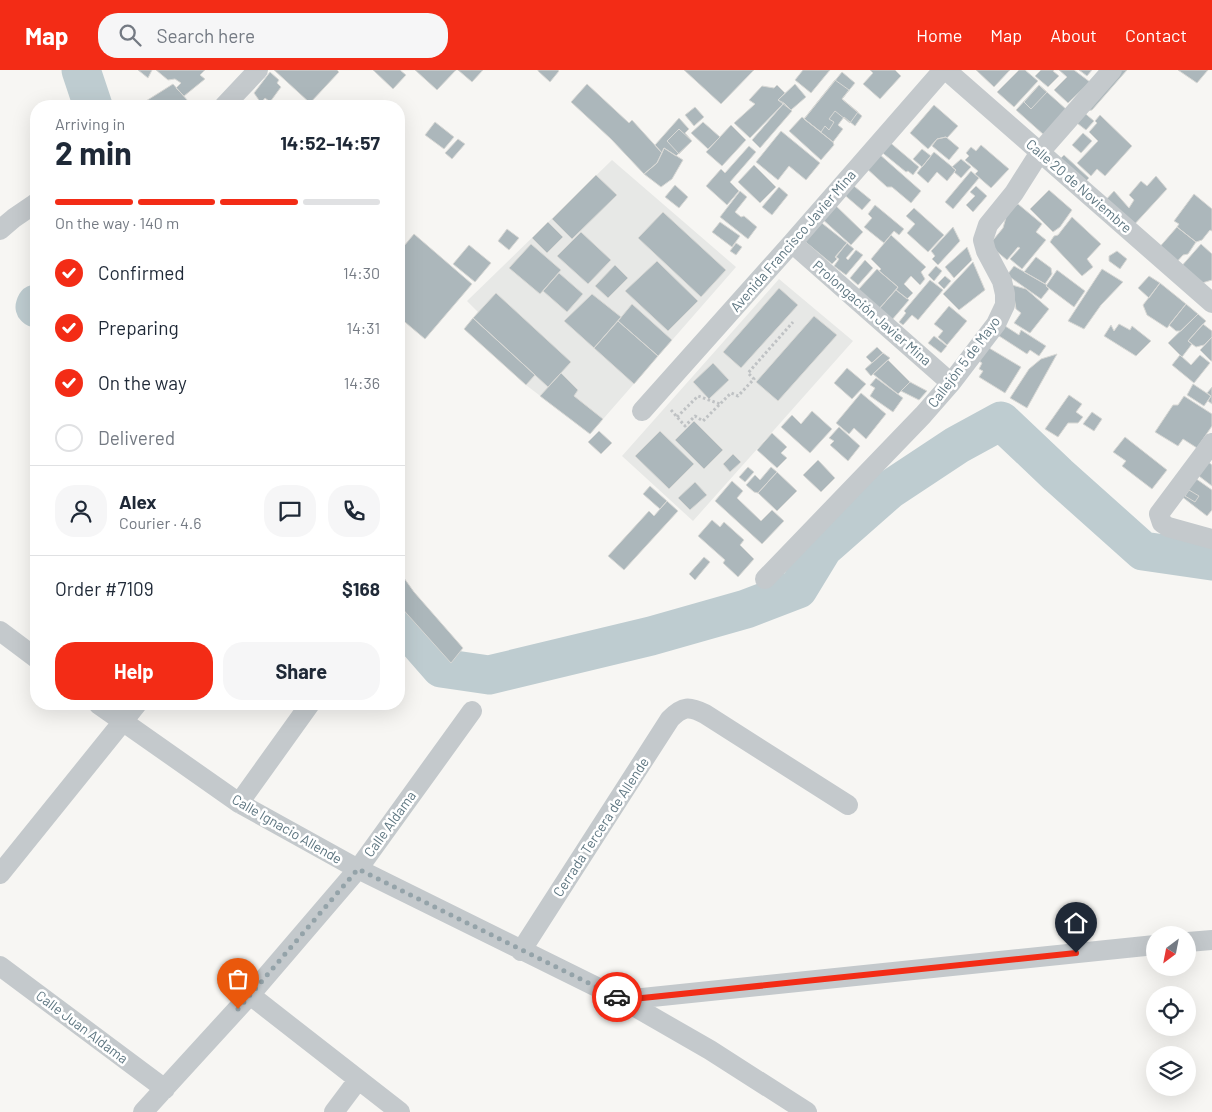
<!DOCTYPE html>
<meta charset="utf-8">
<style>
body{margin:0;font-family:Barlow,sans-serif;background:#f6f6f7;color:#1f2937;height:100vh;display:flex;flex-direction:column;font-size:19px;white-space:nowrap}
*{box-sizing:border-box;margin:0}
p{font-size:16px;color:#747a83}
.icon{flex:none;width:28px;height:28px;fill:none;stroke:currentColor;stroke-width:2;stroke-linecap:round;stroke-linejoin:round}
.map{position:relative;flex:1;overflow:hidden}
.drawer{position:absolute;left:30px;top:30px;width:375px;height:610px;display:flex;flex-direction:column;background:#fff;border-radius:20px;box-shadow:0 5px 20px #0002}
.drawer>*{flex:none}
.needle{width:32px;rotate:212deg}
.controls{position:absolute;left:1146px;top:856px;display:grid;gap:10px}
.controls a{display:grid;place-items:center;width:50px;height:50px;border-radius:50%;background:#fff;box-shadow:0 5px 20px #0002;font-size:25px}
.pin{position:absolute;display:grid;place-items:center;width:42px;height:42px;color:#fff;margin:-51px -21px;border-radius:50% 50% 50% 0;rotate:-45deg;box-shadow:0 0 5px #0007}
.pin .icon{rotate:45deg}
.courier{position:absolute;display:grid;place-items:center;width:50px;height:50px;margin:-25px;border:4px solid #f32c16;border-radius:50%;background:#fff;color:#222;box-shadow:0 1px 6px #0007}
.head em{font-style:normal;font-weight:700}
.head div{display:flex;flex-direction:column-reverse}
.head{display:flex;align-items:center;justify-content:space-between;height:85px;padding:0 25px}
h1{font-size:32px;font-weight:700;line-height:38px}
.bar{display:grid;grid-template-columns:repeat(4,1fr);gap:8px 5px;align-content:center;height:60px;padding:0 25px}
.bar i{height:6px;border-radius:4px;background:#e0e1e3}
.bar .current{background:#f32c16}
.bar p{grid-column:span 4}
.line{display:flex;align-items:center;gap:12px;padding:0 25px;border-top:1px solid #e0e1e3}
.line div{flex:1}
.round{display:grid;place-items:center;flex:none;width:52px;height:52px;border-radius:20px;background:#f6f6f7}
ol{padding:0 25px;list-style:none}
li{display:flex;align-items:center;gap:15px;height:55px}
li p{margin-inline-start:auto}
li .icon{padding:5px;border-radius:50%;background:#f32c16;color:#fff;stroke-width:4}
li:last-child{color:#747a83}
li i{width:28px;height:28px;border:2px solid #e0e1e3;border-radius:50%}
.cta{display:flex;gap:10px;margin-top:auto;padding:10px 25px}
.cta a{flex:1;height:58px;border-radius:20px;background:#f32c16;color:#fff;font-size:20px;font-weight:700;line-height:58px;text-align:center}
.cta a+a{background:#f6f6f7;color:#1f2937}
header{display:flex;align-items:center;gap:30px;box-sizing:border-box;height:70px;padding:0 25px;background:#f32c16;color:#fff}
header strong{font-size:24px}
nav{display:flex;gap:28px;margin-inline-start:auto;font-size:18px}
.search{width:350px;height:45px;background:#f6f6f7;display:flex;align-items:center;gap:12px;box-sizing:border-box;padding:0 18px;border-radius:20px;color:#747a83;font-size:19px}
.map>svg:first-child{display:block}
.built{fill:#e7e8e6}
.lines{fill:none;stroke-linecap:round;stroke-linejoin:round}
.river{stroke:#beccd0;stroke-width:39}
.building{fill:#acb7bb;stroke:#d8d8d5}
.path{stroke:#bfc2c4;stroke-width:3;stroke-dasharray:2.5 2.5;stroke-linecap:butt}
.minor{stroke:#c4c9cc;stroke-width:20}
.done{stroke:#94a3a9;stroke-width:5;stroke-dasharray:0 9}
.route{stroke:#f32c16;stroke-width:6}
.labels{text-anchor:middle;stroke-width:5;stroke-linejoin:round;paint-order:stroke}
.street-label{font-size:14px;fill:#5e7681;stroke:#fff}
</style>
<header>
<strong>Map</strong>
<div class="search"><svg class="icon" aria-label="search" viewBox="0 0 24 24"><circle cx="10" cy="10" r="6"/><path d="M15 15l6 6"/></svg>Search here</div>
<nav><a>Home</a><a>Map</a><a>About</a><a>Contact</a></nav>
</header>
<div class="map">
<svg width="1212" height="1042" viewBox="0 0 1212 1042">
<rect width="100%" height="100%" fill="#f7f6f3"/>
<path class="built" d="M612,90L736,197L590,364L526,315L464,259L478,242L467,231Z
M779,209L853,271L693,451L622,386Z"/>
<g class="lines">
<path class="river" d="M81,0L93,36
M36,234L35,237L36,238
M399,550L441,598L489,605L651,566L746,539L798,519L823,478L889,420L957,375L1001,351L1058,405L1143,481L1212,491"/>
</g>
<path class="building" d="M138,0H152L148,8Z
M156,0H205L200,5L205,9L184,26L176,18L181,13L175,9L168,10Z
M274,0H337L339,2L310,33Z
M373,0H400L406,5L393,19Z
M415,0H456L437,20Z
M458,0H483L472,12Z
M538,0H558L559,1L550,12L538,1Z
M684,0H754L721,34Z
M803,0H830L811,23L795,10Z
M870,0H895L901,6L880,29L863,14L873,3Z
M976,0H1010L994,17Z
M1019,0H1025L1038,11L1014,37L997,22Z
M1041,0H1054L1053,1L1059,6L1048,17L1035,6Z
M1059,0H1074L1090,12L1068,33L1054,20L1067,7Z
M1079,0H1092L1087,6Z
M1116,0H1127L1092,40L1085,41Z
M1178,0H1208L1197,13Z
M270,2L279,10L277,13L281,17L270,32L265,28L261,33L254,23Z
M842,2L855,13L842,29L862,46L855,56L844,47L838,55L843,59L833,72L804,49Z
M835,10L849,20L842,29L858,42L850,53L835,41L829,49L834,52L829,60L825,56L821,62L804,49Z
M173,14L188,31L182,36H143L146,31Z
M587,14L629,53L632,50L662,83L657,93L644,104L611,69L571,32Z
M795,14L806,27L791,40L778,30Z
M777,15L785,23L778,30L784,33L750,68L734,53L755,34L749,30L762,16L774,18Z
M1039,15L1067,40L1044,65L1016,40Z
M1039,15L1047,22L1031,39L1024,32Z
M784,33L792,41L760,78L752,70Z
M934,35L958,56L947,68L946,67L937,69L928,79L910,63Z
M695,37L704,47L694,56L685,45Z
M1081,40L1094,51L1086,60L1073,50Z
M1100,45L1132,76L1105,106L1097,99L1091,106L1077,93L1098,71L1089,62L1097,53L1095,51Z
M802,47L833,72L834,75L821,90L789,61Z
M679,48L689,59L685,63L692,71L676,86L664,78L662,83L655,75Z
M435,52L454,67L444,79L425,65Z
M703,52L720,67L708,79L691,63Z
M731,55L746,70L722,96L706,82Z
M679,59L692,71L679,84L667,71Z
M781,61L820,93L806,110L789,96L778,110L756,92Z
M1083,63L1092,71L1081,83L1072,75Z
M946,67L959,78L949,90L932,76L937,69Z
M458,69L465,74L452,89L445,83Z
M887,70L919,97L913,105L908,101L906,102L879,80Z
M981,75L1009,99L991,118L975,104L978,101L965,90L969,86L966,83L971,77L976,81Z
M749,76L756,82L730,112L739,121L727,135L706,116L721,99L725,103Z
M664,78L683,90L672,109L661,117L644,104L657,93Z
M922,79L931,86L922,97L913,89Z
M934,82L956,100L947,111L937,102L928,113L917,103Z
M878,83L921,121L911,133L892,117H887L865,97Z
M1064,85L1089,108L1083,114L1058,91Z
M961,89L971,97L961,108L954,102L956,100L952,97Z
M754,95L776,117L760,133L738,112Z
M971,101L979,108L953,139L945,132Z
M596,105L617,125L572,169L552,149Z
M1156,106L1167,119L1132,157L1103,133L1114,121L1129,138L1134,130L1129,125L1141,111L1147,116Z
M849,112L871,130L862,140L841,122Z
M675,115L688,127L679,138L665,127Z
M976,116L987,126L973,142L966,135L975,126L970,122Z
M779,117L788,125L772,145L762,137Z
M1049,120L1072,140L1060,157L1053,162L1030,139Z
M740,121L747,127L735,142L741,147L744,146L757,157L748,169L720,147Z
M1194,124L1212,139V161L1210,160L1202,170L1196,172L1177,157L1179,154L1174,151Z
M833,133L863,162L851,175L820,147Z
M1018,134L1042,154L1036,162L1046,170L1022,199L1010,189L1020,178L1018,177L1007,190L989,175L1003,158L1008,140Z
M875,135L904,159L899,165L894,161L884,173L864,157L872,148L868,144Z
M914,138L944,165L928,182L907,163L915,154L906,146Z
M663,142L726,200L701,227L638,168Z
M1072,147L1101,174L1087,189L1093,197L1082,206L1050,172L1054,166L1058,165Z
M818,150L847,173L835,187L837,189L832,194L802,169Z
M548,152L563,167L547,183L532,168Z
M720,152L740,166L732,177L712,162Z
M953,157L960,171L938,195L932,189L935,186L931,181Z
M1177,157L1196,172L1188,184L1183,185L1174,195L1157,180Z
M507,159L519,168L509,180L498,171Z
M581,162L611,190L588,214L557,186Z
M414,164L472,214L425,269L399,247V182Z
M891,165L926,197L921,202L925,209L920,215L911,206L904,214L913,223L907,229L896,220L898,217L879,201L881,199L871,189Z
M736,173L742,177L736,185L730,181Z
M847,173L854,179L846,188L848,190L856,180L863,185L846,205L834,196L839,189L836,187Z
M531,174L561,200L540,224L509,198Z
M1201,174L1212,184V210L1202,213L1179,199Z
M469,175L491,193L475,212L453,194Z
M967,177L972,190L954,208L945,197Z
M1117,181L1127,189L1120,199L1109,191V186Z
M1036,187L1051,198L1052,204L1045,214L1024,202Z
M865,190L873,198L858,215L850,208Z
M657,191L698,231L668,261L625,221Z
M973,192L985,220L959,240L943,224Z
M615,195L628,208L608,228L595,216Z
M936,196L942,201L934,211L928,205Z
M1014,196L1047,215L1046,216L1049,219L1041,229L1007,205Z
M877,199L898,217L879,239L858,220Z
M1102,199L1123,212L1101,235L1084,259L1068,251Z
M1057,200L1085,221L1074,237L1046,216Z
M559,203L583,224L567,242L543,221Z
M945,206L951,211L944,219L938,213Z
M1149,206L1160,213L1149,228L1138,218Z
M930,210L943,220L918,250L912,245L903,255L899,252L906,243L904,241Z
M1160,213L1186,234L1167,258L1147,245L1143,235Z
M1012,215L1026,219L1049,239L1030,263L1014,253L1021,243L1016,239Z
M779,218L798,235L741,298L723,282Z
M896,220L909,230L891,251L878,240Z
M496,223L571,292L548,317L473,248Z
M592,224L621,247L594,278L564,251Z
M632,234L672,270L658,286L618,251Z
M1186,234L1198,244L1181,261H1176L1169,255Z
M949,236L967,251L947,275L938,267L943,261L934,254Z
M1198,244L1206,251L1188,271L1192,274L1182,287L1168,273Z
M814,246L837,265L778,331L756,312Z
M473,248L535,305L526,315L464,259Z
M618,251L658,286L634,314L594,278Z
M1002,254L1019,265L1021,260L1046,276L1039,286L1030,280L1027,284L996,264Z
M1119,254L1130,260L1132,256L1151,271L1136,286L1104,266L1111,255L1114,261Z
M1203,254L1212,261V267L1204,275L1196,277L1188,271Z
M934,266L947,276L941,283L928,273Z
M1212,267V291H1211L1200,280Z
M984,275L1021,297L1005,323L979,307L983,301L979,299L982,293L976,289Z
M877,277L883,283L872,293L866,287Z
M883,283L890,288L871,306L865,299Z
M1057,284L1027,338L1010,328L1029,299L1041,289Z
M1180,285L1191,295L1200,285L1210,293L1194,313L1172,295Z
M888,290L910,312L898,324L873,304Z
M713,293L729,310L709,329L693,312Z
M847,298L866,314L852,329L834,313Z
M561,303L578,320L574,326L603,349L590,364L540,326Z
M876,308L903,328L893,342L870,326L875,318L870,315Z
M910,312L927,321L919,330L901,321Z
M1193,314L1211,326L1204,336L1187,325Z
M1212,317V334L1208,331L1211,326L1207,323Z
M861,323L886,344L866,369L854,358L849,364L836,353Z
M1069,325L1082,334L1076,342L1083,347L1078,353H1068L1058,367L1045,359Z
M1184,326L1212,344V356L1197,378L1183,369L1178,376L1155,362L1173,335H1178Z
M812,341L832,359L810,383L781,357L792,345L801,354Z
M1092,342L1102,349L1094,361L1083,354Z
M694,351L723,380L704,399L675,370Z
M839,357L860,376L848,391L830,375L834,371L829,368Z
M599,361L612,373L601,384L588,372Z
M660,361L694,394L669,419L635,386Z
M772,363L787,377L781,383L787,388L777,398L757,380Z
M1125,367L1167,400L1152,419L1122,396L1126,391L1113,382Z
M733,384L741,392L730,402L723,394Z
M818,390L835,408L821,422L803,405Z
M1206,390L1212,395V416L1195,403Z
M748,397L754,402L745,412L739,407Z
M771,397L777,402L758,423L754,422L746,415L755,405L760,410Z
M777,402L797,421L777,441L758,423Z
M1195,408L1212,420V440L1207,446L1181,426Z
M732,411L743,421L737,428L761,451L772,440L784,451L762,474L715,431Z
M695,412L707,425L690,440L678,428Z
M650,416L667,431L660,439L643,424Z
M1189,420L1199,426L1195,432L1185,426Z
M667,431L678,441L624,500L608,486L649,441L654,446Z
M712,450L720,457L724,452L744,470L740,475L754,489L738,507L723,493L725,490L698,466Z
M704,487L710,492L695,510L689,504Z
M399,501L414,522L463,578L451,593L399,535Z"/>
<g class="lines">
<path class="path" d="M671,340L685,356L695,346L703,351L731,323L738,326L754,309L748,303L793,252
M677,347L698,326L720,334"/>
<path class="minor" d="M946,0L1212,233
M224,36L258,0
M0,160L14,148L36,133
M792,173L951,313
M642,341L792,173L943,0
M1212,373L1159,444L1162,453L1168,457L1212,469
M765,509L923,345L951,313L996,254L1005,235V224L1002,211L986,181L983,170L988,155L1014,123L1040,82L1112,0
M0,561L36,588
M98,634L239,733L358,799L623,930L710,980L807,1042
M239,733L310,634
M0,804L137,634
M1188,872L1212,870
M521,881L670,649C683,636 689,636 705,644L848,735
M0,896L165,1019
M250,925L400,1042
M623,930L1155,875
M143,1042L250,925L358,799L472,641
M334,1042L358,1010"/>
</g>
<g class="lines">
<path class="done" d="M238,939L358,799L617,927"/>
<path class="route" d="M617,927L623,930L1076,883"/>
</g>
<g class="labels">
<g class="street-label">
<text transform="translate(1079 116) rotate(41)" y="5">Calle 20 de Noviembre</text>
<text transform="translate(793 171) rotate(-49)" y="5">Avenida Francisco Javier Mina</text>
<text transform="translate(872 243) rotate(41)" y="5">Prolongación Javier Mina</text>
<text transform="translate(964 292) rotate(-53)" y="5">Callejón 5 de Mayo</text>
<text transform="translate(390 754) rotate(-54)" y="5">Calle Aldama</text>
<text transform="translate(601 757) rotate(-57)" y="5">Cerrada Tercera de Allende</text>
<text transform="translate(287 759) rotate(30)" y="5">Calle Ignacio Allende</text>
<text transform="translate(82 957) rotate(37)" y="5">Calle Juan Aldama</text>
</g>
</g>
</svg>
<div class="controls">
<a><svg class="needle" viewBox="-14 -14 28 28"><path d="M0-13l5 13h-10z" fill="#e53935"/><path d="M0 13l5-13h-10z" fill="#747a83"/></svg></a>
<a><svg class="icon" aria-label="locate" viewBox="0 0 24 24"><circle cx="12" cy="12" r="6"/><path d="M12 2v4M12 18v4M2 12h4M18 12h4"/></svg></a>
<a><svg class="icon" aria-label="layers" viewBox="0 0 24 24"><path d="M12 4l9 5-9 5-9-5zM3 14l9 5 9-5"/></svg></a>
</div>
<div class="pin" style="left:238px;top:939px;background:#ea580c"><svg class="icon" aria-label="bag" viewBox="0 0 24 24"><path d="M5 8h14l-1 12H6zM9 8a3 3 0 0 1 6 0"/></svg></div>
<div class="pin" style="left:1076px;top:883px;background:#1f2937"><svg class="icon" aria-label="home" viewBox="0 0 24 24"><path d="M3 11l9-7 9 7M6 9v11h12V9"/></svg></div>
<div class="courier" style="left:617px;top:927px"><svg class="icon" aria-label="car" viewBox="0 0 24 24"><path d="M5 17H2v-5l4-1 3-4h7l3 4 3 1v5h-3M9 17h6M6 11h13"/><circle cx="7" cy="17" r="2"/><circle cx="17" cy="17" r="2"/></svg></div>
<section class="drawer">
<div class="head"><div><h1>2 min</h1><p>Arriving in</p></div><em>14:52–14:57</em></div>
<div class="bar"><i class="current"></i><i class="current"></i><i class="current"></i><i></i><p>On the way · 140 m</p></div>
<ol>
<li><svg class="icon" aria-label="check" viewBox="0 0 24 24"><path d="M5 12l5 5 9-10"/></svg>Confirmed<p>14:30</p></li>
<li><svg class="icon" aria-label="check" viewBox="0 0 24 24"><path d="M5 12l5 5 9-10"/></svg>Preparing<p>14:31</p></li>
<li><svg class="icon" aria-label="check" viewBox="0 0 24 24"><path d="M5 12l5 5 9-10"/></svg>On the way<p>14:36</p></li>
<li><i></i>Delivered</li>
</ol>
<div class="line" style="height:90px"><a class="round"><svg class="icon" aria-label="person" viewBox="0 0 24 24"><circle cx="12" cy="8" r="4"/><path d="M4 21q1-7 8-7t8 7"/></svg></a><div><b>Alex</b><p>Courier · 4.6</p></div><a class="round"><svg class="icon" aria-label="chat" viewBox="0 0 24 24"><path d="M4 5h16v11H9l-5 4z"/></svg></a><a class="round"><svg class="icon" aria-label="phone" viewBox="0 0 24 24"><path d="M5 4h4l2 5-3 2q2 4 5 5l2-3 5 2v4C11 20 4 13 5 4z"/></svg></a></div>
<div class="line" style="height:65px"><div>Order #7109</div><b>$168</b></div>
<div class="cta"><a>Help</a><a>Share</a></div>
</section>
</div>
